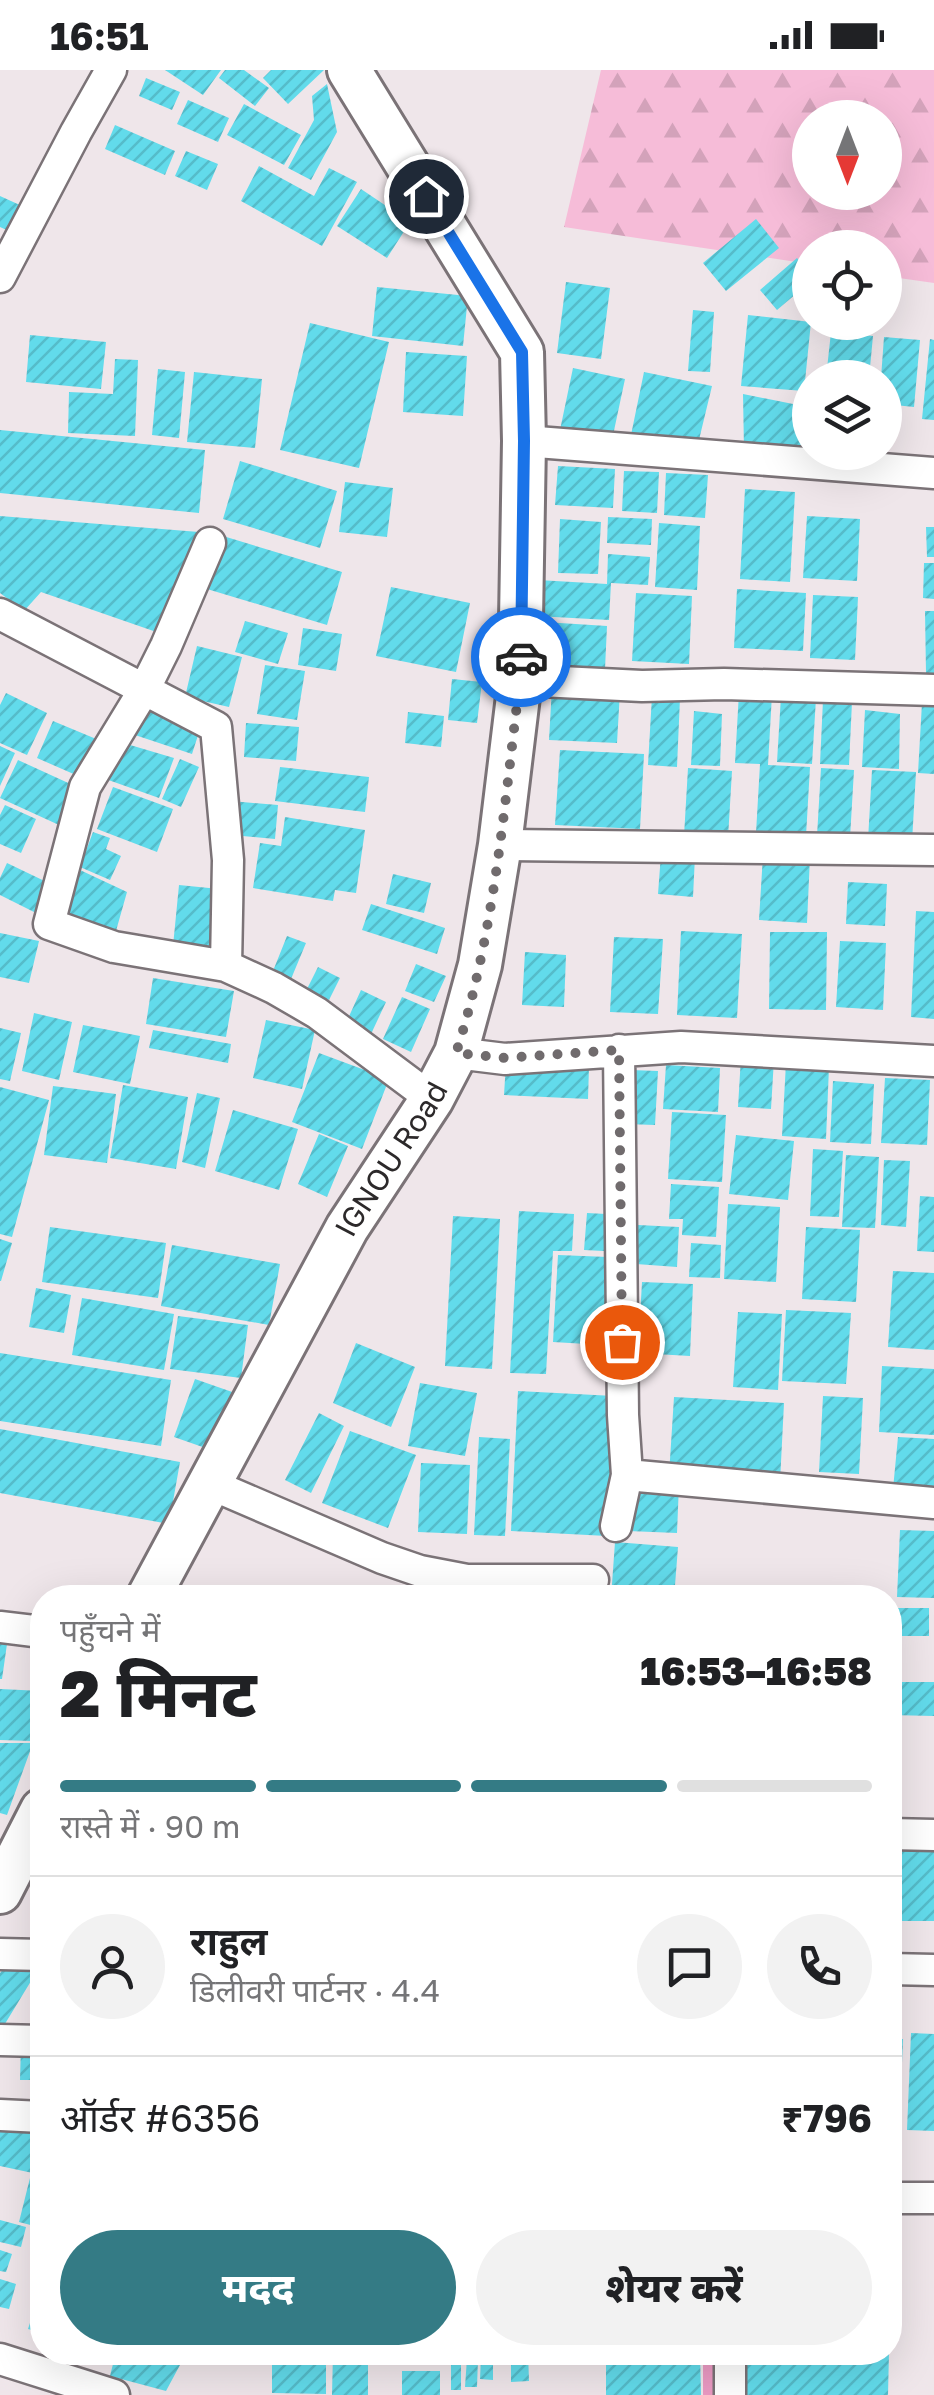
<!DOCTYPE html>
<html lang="hi">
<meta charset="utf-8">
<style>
body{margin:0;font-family:"Golos Text","Noto Sans Devanagari",sans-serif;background:#f2f2f2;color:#202124;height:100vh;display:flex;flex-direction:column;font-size:38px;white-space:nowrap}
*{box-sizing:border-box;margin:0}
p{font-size:32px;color:#757577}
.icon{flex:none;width:55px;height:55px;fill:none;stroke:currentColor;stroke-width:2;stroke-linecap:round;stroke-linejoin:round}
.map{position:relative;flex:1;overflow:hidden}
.details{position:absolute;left:30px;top:1515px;width:872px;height:780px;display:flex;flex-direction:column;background:#fff;border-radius:40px;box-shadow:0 10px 40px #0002}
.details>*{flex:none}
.needle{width:65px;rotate:180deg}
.buttons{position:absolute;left:792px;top:30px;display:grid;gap:20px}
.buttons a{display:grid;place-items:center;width:110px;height:110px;border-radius:50%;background:#fff;box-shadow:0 10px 40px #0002;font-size:50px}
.pin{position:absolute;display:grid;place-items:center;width:85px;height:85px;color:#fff;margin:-42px;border:5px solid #fff;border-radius:50%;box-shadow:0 2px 10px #0007}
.courier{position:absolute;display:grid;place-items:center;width:100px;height:100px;margin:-50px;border:8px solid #1a73e8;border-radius:50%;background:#fff;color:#222;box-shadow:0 2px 12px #0007}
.head em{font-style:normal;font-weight:800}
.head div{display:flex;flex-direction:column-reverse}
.head{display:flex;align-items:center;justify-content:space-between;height:170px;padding:0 30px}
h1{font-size:65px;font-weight:800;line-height:75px}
.bar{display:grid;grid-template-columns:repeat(4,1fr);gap:15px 10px;align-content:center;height:120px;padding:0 30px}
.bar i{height:12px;border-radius:8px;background:#e0e0e0}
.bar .selected{background:#347b85}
.bar p{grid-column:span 4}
.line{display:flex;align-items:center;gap:25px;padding:0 30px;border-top:2px solid #e0e0e0}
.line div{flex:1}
.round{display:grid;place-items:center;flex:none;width:105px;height:105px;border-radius:52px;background:#f2f2f2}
.action{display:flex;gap:20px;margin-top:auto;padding:20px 30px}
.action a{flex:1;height:115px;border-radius:60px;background:#347b85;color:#fff;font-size:40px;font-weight:800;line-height:115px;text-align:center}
.action a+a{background:#f2f2f2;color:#202124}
.status{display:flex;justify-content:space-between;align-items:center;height:70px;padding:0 50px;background:#fff;direction:ltr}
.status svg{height:28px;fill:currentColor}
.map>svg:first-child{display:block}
.forest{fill:url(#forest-firs);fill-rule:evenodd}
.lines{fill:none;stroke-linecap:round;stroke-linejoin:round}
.stream{stroke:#eb9ac3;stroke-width:10}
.building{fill:url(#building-hatch)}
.street-casing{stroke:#7b7377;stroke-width:35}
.secondary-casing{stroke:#7b7377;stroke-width:48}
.street{stroke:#fff;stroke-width:30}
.secondary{stroke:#fff;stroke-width:42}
.done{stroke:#706b6d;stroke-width:10;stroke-dasharray:0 18}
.route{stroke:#1a73e8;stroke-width:12}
.labels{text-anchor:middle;stroke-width:9;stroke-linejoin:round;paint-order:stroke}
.street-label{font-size:30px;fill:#2c292a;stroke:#efe6ea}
</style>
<div class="status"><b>16:51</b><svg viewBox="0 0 49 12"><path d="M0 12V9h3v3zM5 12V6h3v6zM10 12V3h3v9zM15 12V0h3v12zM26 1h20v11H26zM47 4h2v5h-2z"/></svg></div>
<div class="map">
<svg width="934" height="2325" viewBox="0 0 934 2325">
<defs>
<pattern id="forest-firs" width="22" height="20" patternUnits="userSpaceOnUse" patternTransform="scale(2.5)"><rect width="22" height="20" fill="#f6bcd8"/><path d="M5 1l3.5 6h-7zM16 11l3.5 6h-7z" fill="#d3a2ba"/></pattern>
<pattern id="building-hatch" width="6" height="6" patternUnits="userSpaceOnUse" patternTransform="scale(2.5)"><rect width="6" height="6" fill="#62dbeb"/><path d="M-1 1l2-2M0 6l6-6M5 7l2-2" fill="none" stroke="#55bcca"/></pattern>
</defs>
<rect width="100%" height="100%" fill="#efe6ea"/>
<path class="forest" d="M601,0H934V213L885,206V178H810V194L564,157ZM810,48H885V122H810Z"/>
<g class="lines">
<path class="stream" d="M708,2325V2282"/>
</g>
<path class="building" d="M165,0H221L203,25Z
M225,0H244L269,18L255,36L219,8Z
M271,0H324L288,34L263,8Z
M146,8L180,22L172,40L139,26Z
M327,14L337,62L311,110L288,98L314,50L312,26Z
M188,30L229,48L218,72L177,54Z
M244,34L301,65L284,95L227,65Z
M115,55L175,81L165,105L105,79Z
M186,81L218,94L207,120L175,106Z
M259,96L314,126L329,98L357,112L322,176L241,131Z
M361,119L410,152L387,188L337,156Z
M0,126L22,136L11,162L0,157Z
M756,149L779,178L726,221L703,193Z
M797,188L810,203V212L777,240L760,220Z
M566,212L610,218L601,289L557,283Z
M377,217L468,226L463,276L372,266Z
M693,240L714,242L710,302L688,301Z
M748,245L811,252L804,321L741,316Z
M310,253L389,272L359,398L280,380Z
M831,262L873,266L869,308H826Z
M30,265L106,272L101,319L26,312Z
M884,267L920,270L914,337L885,334V308H881Z
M930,269L934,270V350L922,349Z
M406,282L467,286L463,346L403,342Z
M115,289L138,290L135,366L68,363L69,322L113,324Z
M573,298L625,309L612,370L560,360Z
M158,299L185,302L179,368L152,365Z
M194,302L262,309L255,378L187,372Z
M644,302L712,316L698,374L631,365Z
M743,324L803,336L800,385L744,380Z
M0,360L205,380L199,443L0,423Z
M240,391L337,421L320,478L223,449Z
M558,396L615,399L613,438L555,435Z
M624,401L659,402L657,443L622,441Z
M666,403L708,405L705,448L664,445Z
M345,412L393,418L387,467L339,462Z
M745,419L795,422L790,512L740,509Z
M0,446L199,462L165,565L41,522L24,541L0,523Z
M807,446L860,449L857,511L803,508Z
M608,447L652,449L651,475L607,473Z
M560,449L601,452L598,504L558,503Z
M659,453L700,456L697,520L655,517Z
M926,457H934V487H927Z
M223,466L342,502L327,555L207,519Z
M608,484L650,487L648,515L611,513L609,550L536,546L538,510L607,514Z
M924,493H934V529L923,528Z
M391,517L470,533L456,602L376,586Z
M737,519L806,523L803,581L734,578Z
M636,523L692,526L689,594L632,591Z
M813,525L858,527L855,590L810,588Z
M925,541H934V603H926Z
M245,551L288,563L278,594L235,582Z
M544,552L607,556L605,599L541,595Z
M303,558L342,564L336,601L298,595Z
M197,576L242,587L229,637L185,627Z
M265,595L305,601L297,650L257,644Z
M452,609L482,612L477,653L448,650Z
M552,617L620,621L617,673L549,670Z
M739,622L772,624L768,695L810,697L806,766L756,763L760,694L735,693Z
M6,623L47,643L27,685L0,673V635Z
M652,626L680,628L677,697L648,695Z
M781,626L816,628L812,694L777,692Z
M823,630L852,632L849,695L820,694Z
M140,632L201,656L192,684L126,662Z
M922,633L934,634V704L918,703Z
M865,640L900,644L899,699L862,697Z
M694,641L722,644L720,696L691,695Z
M408,642L444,646L441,677L405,673Z
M53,651L101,671L85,709L37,688Z
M246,653L299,657L296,691L244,687Z
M120,672L174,688L159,728L100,707Z
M0,676L15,683L0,716Z
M560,680L644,684L640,759L555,755Z
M180,689L199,697L181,737L162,729Z
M18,690L77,717L59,755L0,728Z
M280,697L369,707L365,742L275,731Z
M688,698L732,701L728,768L684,766Z
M821,698L854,700L850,768L817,766Z
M872,700L916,702L912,772L868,770Z
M113,717L173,739L157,782L97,759Z
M231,731L278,735L275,769L232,765Z
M5,735L36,749L21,783L0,774V745Z
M285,747L365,760L356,823L335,820L333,831L253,818L260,773L281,776Z
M93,762L110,768L106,779L121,786L110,810L80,797Z
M661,784L695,786L693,827L658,824Z
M763,785L810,787L807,853L759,850Z
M7,793L57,817L42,846L0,825V808Z
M80,800L127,822L114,868L60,847Z
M393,804L431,813L424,843L386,834Z
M848,812L887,814L885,856L846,854Z
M179,815L219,819L214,880L173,876Z
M371,834L445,858L437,884L362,860Z
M916,841L934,842V949L911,947Z
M681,861L742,864L737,948L677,945Z
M770,862H827L826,940L769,939Z
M0,863L39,871L29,913L0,907Z
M287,866L306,873L291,909L273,901Z
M614,867L663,869L658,944L610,942Z
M840,871L886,873L883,940L836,937Z
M525,882L566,885L564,937L522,935Z
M416,894L446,906L434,932L405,921Z
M318,897L340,908L329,930L307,919Z
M153,908L234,921L226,967L146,954Z
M361,920L386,932L371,964L346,953Z
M402,927L430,939L411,982L383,969Z
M34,943L72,952L59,1010L22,1001Z
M266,950L315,960L302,1019L253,1008Z
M83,955L140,966L130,1014L73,1002Z
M0,958L21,963L10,1011L0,1009Z
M153,960L231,974L228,993L149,978Z
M319,983L389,1009L362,1079L292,1052Z
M741,987L774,989L771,1039L738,1037Z
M506,993L589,997L588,1029L504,1025Z
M786,993L829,997L826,1069L782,1066Z
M666,995L720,998L718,1042L663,1039Z
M630,1000L658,1001L655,1055L626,1054Z
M885,1008L930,1010L927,1075L881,1073Z
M833,1011L874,1014L871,1074L830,1072Z
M123,1015L188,1027L176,1099L110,1088Z
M53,1016L116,1024L107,1093L44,1085Z
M0,1017L49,1030L12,1167L0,1164Z
M197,1023L220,1028L205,1098L182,1092Z
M233,1040L298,1059L279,1120L215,1101Z
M672,1042L726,1045L722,1112L668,1109Z
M319,1064L348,1076L327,1127L298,1114Z
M736,1065L794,1071L788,1130L729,1124Z
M813,1079L843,1081L839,1147L810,1146Z
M846,1085L879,1087L875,1158L842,1157Z
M884,1090L910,1091L906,1157L881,1155Z
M671,1114L719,1117L716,1167L682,1165L683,1149H669Z
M920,1126L934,1127V1182L917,1181Z
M728,1134L780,1137L776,1212L724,1209Z
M519,1141L574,1144L572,1181H553L546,1304L510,1303Z
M587,1143L625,1145L623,1182L584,1180Z
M453,1146L500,1149L492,1299L445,1296Z
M638,1155L679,1157L677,1197L636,1194Z
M50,1157L166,1173L158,1228L42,1212Z
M806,1157L860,1160L856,1232L802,1229Z
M0,1169L12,1173L1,1211H0Z
M691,1173L721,1175L720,1208L689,1207Z
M172,1175L280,1194L269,1255L161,1236Z
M558,1185L608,1187L603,1275L553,1272Z
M893,1201L934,1203V1280L888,1277Z
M642,1212L693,1214L690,1286L638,1283Z
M36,1218L71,1225L64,1263L29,1257Z
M82,1228L174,1244L164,1300L72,1285Z
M786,1240L851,1243L846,1314L782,1311Z
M738,1242L782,1244L778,1320L733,1317Z
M178,1246L248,1255L241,1308L170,1299Z
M356,1273L415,1297L391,1357L333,1333Z
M0,1283L171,1310L161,1376L0,1351Z
M882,1296L934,1299V1365L879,1362Z
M195,1309L235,1323L214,1381L174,1367Z
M420,1313L477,1323L465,1386L408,1376Z
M518,1321L614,1326L607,1466L511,1461Z
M823,1326L863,1328L859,1404L819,1402Z
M674,1327L784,1333L780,1412L669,1405Z
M319,1343L344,1356L311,1423L285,1410Z
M0,1359L180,1392L169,1454L0,1423Z
M350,1361L416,1385L388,1458L322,1433Z
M479,1367L510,1369L505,1466L474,1465Z
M898,1367L934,1369V1424L893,1419Z
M421,1393L470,1395L467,1464L418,1462Z
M630,1412L679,1414L677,1463L628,1461Z
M900,1460L934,1461V1528L897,1527Z
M615,1472L678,1477L674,1528H611Z
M290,1517L386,1521L385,1528H289Z
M508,1517L597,1522V1528H507Z
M890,1538H929V1566H890Z
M0,1567H8L2,1609H0Z
M890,1612H934V1646L890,1645Z
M0,1619L42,1621V1646L31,1671L0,1670Z
M0,1673H33L7,1745L0,1743Z
M890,1766H934V1851H890Z
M8,1893H42L0,1962V1903Z
M911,1963L934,1964V2061L907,2060Z
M890,1969H903L899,2064H890Z
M21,1973H42V2010H20Z
M3,2050L42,2054V2105L0,2096V2060Z
M31,2104L42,2107V2158L19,2152Z
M890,2135L897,2136L893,2236L890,2235Z
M0,2150L26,2157L21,2177L0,2172Z
M0,2180L12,2184L6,2202L0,2201Z
M0,2209L16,2214L9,2239L0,2237Z
M42,2216V2263L28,2259Z
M116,2282H187L166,2321L110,2306Z
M272,2282H326V2324L272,2323Z
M333,2282H368V2325H332Z
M511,2282H528L529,2311L511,2312Z
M606,2282H700L701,2325H606Z
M740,2282H889L888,2325H739Z
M481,2287L493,2288V2310L480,2309Z
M467,2288L478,2289L477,2317H465Z
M451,2290H461V2320H451Z
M402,2301H440V2325H402Z"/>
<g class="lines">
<defs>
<path id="street" d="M0,207L76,62L111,0
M524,371L934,403
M210,473L166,576L144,620L85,717L49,854L114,877L226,896L274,918L317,943L432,1029
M0,544L216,657L228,790L226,896
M520,610L642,616L724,614L934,620
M500,775L934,780
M619,980L623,1345L627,1405L934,1433
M456,983L505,989L681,977L934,991
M210,1414L382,1488L420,1501L467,1510H593
M616,1456L627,1405
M0,1557L42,1562
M890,1764L934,1765
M0,1884L42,1885
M890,1899L934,1900
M0,1970L42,1971
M0,2045L42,2047
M890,2128H934
M0,2289L114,2325
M730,2325V2282"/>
<g id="secondary">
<path id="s1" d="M148,1528L347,1158L432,1029L456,983L480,895L500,775L520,610L524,371L522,282L349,0"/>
<path d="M0,1822L42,1740"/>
</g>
</defs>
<use href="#street" class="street-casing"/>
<use href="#secondary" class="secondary-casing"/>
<use href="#street" class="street"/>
<use href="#secondary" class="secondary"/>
</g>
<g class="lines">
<path class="done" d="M521,587L520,610C504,735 495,863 456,983L505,988L619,980L622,1272"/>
<path class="route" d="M426,126L522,282L524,371L521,587"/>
</g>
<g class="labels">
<g class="street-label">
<text dy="10" stroke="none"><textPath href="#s1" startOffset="502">IGNOU Road</textPath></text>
</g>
</g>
</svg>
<div class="buttons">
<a><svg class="needle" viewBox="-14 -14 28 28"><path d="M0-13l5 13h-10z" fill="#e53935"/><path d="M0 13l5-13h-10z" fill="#757577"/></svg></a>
<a><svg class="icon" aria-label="locate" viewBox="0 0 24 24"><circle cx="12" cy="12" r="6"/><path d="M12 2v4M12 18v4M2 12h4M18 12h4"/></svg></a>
<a><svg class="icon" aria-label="layers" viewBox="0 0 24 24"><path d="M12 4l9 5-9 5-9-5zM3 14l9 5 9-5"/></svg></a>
</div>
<div class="pin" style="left:622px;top:1272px;background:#ea580c"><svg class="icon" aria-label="bag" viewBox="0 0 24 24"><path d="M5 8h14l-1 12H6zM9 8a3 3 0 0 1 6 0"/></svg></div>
<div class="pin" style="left:426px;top:126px;background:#1f2937"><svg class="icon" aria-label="home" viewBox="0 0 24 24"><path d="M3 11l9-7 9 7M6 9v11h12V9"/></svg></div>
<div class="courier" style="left:521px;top:587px"><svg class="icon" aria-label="car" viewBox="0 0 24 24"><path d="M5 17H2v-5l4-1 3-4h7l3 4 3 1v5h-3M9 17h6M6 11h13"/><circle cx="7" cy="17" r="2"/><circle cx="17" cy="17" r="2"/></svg></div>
<section class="details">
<div class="head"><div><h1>2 मिनट</h1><p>पहुँचने में</p></div><em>16:53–16:58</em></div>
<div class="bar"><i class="selected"></i><i class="selected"></i><i class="selected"></i><i></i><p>रास्ते में · 90 m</p></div>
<div class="line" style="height:180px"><a class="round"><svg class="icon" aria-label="person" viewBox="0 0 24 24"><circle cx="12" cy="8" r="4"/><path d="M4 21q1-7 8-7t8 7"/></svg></a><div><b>राहुल</b><p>डिलीवरी पार्टनर · 4.4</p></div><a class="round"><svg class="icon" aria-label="chat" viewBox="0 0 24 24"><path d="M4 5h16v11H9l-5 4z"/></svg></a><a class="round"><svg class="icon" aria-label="phone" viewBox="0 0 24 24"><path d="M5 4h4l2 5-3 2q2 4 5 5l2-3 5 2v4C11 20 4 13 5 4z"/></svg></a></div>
<div class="line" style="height:130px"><div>ऑर्डर #6356</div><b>₹796</b></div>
<div class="action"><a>मदद</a><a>शेयर करें</a></div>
</section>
</div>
